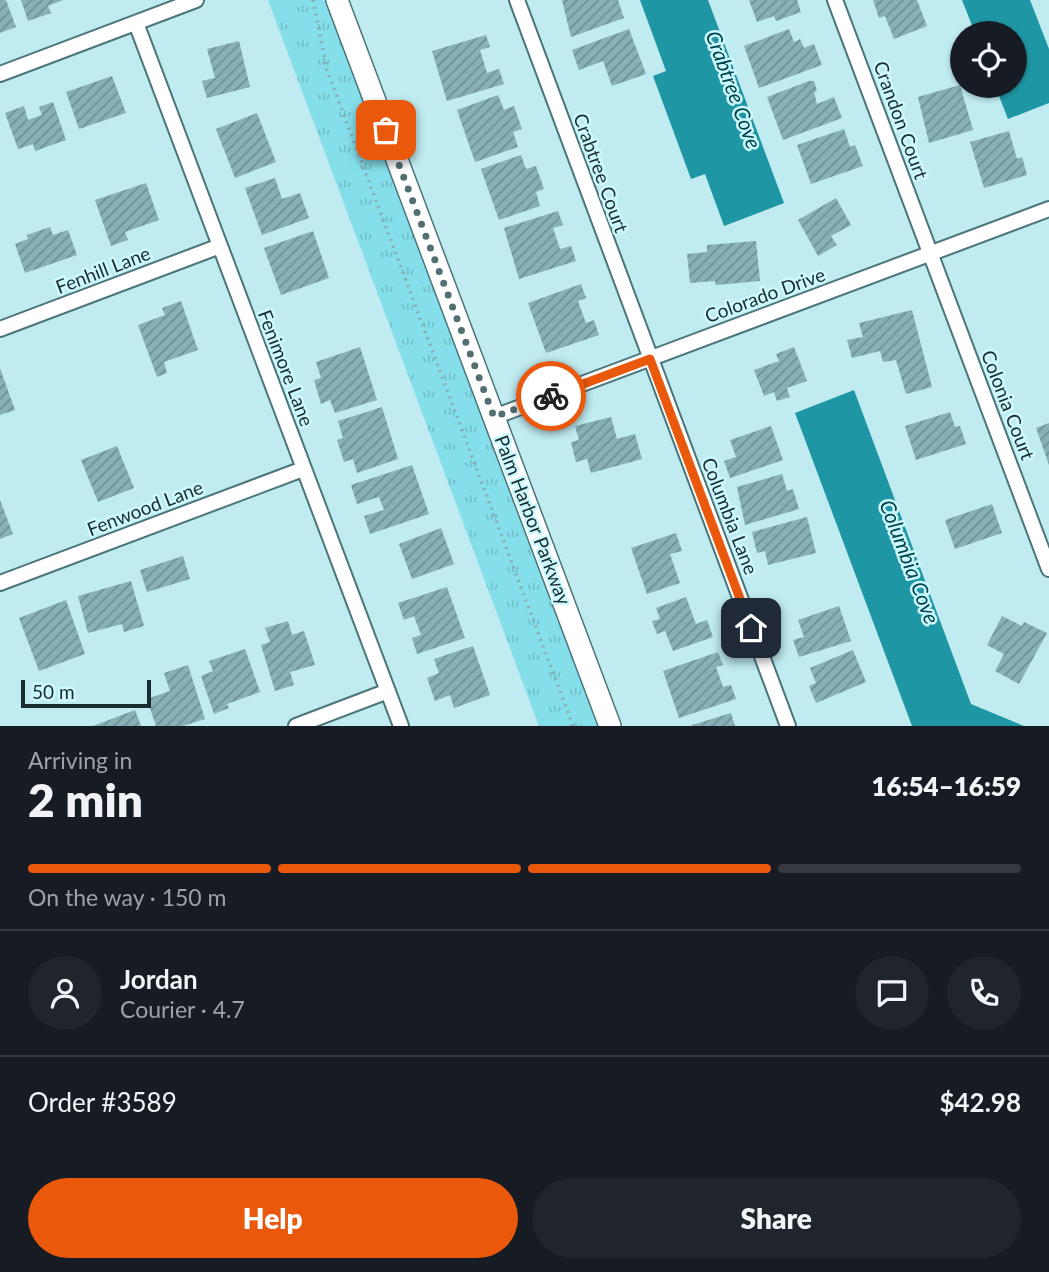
<!DOCTYPE html>
<meta charset="utf-8">
<style>
body{margin:0;font-family:Lato,sans-serif;background:#20242c;color:#f1f3f6;height:100vh;display:flex;flex-direction:column;font-size:26px;white-space:nowrap}
*{box-sizing:border-box;margin:0}
p{font-size:23px;color:#9ea1a6}
.icon{flex:none;width:38px;height:38px;fill:none;stroke:currentColor;stroke-width:2;stroke-linecap:round;stroke-linejoin:round}
.map{position:relative;height:726px;overflow:hidden}
.drawer{display:flex;flex-direction:column;background:#171b24;flex:1}
.drawer>*{flex:none}
.buttons{position:absolute;left:950px;top:21px;display:grid;gap:14px}
.buttons a{display:grid;place-items:center;width:77px;height:77px;border-radius:50%;background:#171b24;box-shadow:0 2px 5px #0004;font-size:35px}
.scale{position:absolute;left:21px;bottom:18px;width:130px;box-sizing:border-box;padding-left:7px;border:4px solid #1b2c2e;border-top:0;font-size:19px;line-height:24px;white-space:nowrap;color:#1b2c2e;-webkit-text-stroke:5px #ccf9ff;paint-order:stroke}
.pin{position:absolute;display:grid;place-items:center;width:60px;height:60px;color:#fff;margin:-30px;border-radius:14px;box-shadow:0 4px 10px #0006}
.courier{position:absolute;display:grid;place-items:center;width:70px;height:70px;margin:-35px;border:5px solid #ea580c;border-radius:50%;background:#fff;color:#222;box-shadow:0 2px 9px #0007}
.head em{font-style:normal;font-weight:800}
.head div{display:flex;flex-direction:column-reverse}
.head{display:flex;align-items:center;justify-content:space-between;height:119px;padding:0 28px}
h1{font-size:46px;font-weight:800;line-height:52px}
.bar{display:grid;grid-template-columns:repeat(4,1fr);gap:10px 7px;align-content:center;height:84px;padding:0 28px}
.bar i{height:9px;border-radius:5px;background:#363941}
.bar .current{background:#ea580c}
.bar p{grid-column:span 4}
.line{display:flex;align-items:center;gap:18px;padding:0 28px;border-top:2px solid #363941}
.line div{flex:1}
.round{display:grid;place-items:center;flex:none;width:74px;height:74px;border-radius:37px;background:#20242c}
.action{display:flex;gap:14px;margin-top:auto;padding:14px 28px}
.action a{flex:1;height:80px;border-radius:42px;background:#ea580c;color:#fff;font-size:28px;font-weight:800;line-height:80px;text-align:center}
.action a+a{background:#20242c;color:#f1f3f6}
.map>svg:first-child{display:block}
.grass{fill:url(#grass-tufts)}
.water{fill:#1f96a3}
.building{fill:url(#building-hatch)}
.lines{fill:none;stroke-linecap:round;stroke-linejoin:round}
.street-casing{stroke:#4c757a;stroke-width:18}
.secondary-casing{stroke:#4c757a;stroke-width:24}
.path{stroke:#89acb1;stroke-width:3.5;stroke-dasharray:2 5;stroke-linecap:butt}
.street{stroke:#fff;stroke-width:14}
.secondary{stroke:#fff;stroke-width:21}
.done{stroke:#546f72;stroke-width:7;stroke-dasharray:0 12.6}
.route{stroke:#ea580c;stroke-width:9}
.labels{text-anchor:middle;stroke-width:5;stroke-linejoin:round;paint-order:stroke}
.street-label{font-size:19px;fill:#1b2c2e;stroke:#ccf9ff}
.water-label{font-size:21px;font-style:italic;fill:#00444c;stroke:#ccf9ff}
</style>
<div class="map">
<svg width="1049" height="726" viewBox="0 0 1049 726">
<defs>
<pattern id="grass-tufts" width="24" height="20" patternUnits="userSpaceOnUse" patternTransform="scale(1.75)"><rect width="24" height="20" fill="#85dfeb"/><path d="M3 7l-1-3M5 7V3M7 7l1-3M15 17l-1-3M17 17v-4M19 17l1-3" fill="none" stroke="#72c0ca"/></pattern>
<pattern id="building-hatch" width="6" height="6" patternUnits="userSpaceOnUse" patternTransform="scale(1.75)"><rect width="6" height="6" fill="#87b1b7"/><path d="M-1 1l2-2M0 6l6-6M5 7l2-2" fill="none" stroke="#6e9095"/></pattern>
</defs>
<rect width="100%" height="100%" fill="#bfebf1"/>
<path class="grass" d="M268,0H327L600,726H539Z"/>
<path class="water" d="M640,0H708L784,203L724,226L705,174L691,179L653,76L666,71Z
M962,0H1030L1049,49V103L1008,119L995,86H1015V33H975Z
M854,390L971,704L1024,726H912L795,413Z"/>
<path class="building" d="M0,0H6L16,27L0,33Z
M21,0H63L48,6L51,13L28,21Z
M562,0H618L624,18L571,37Z
M749,0H797L801,12L776,21L774,16L757,22Z
M873,0H917L927,26L894,39L885,16L879,18Z
M629,29L646,74L612,86L603,61L579,70L572,50Z
M789,29L794,42L800,39L804,48L814,44L822,65L759,88L744,46Z
M486,35L490,47L480,50L487,73L499,69L504,84L447,101L432,51Z
M239,41L250,87L207,98L202,81L215,78L207,49Z
M112,76L126,113L79,129L66,92Z
M809,81H814L817,91L814,92L817,104L834,97L842,118L783,140L767,97Z
M960,85L973,130L929,143L918,97Z
M498,95L504,110L514,106L522,129L513,132L518,147L475,162L457,110Z
M53,102L66,140L35,151L33,144L18,149L5,113L24,106L28,120L42,115L39,107Z
M257,113L276,162L235,178L216,129Z
M844,129L850,147L855,145L863,166L811,184L797,145Z
M1009,131L1017,159L1022,157L1027,175L984,188L970,142Z
M521,155L526,169L536,166L544,189L536,192L540,206L499,220L481,169Z
M275,178L282,199L300,193L309,218L262,235L245,188Z
M146,183L159,220L125,232L128,240L111,246L95,200Z
M836,198L851,225L831,236L837,245L818,256L798,220Z
M558,211L563,225L553,228L560,249L571,246L576,261L519,279L504,228Z
M50,227L53,235L68,230L77,255L25,273L15,244L28,239L27,235Z
M313,231L329,278L281,295L264,248Z
M756,241L760,281L716,285L715,281L690,283L687,254L707,252V245Z
M581,284L586,298L578,301L586,323L594,320L599,335L546,353L528,303Z
M181,301L198,350L164,362L167,373L157,377L138,325L165,315L162,308Z
M912,310L932,387L906,394L896,360L883,362L880,351L852,358L847,340L863,337L859,323Z
M360,347L377,400L335,413L330,400L321,404L314,380L321,378L316,362Z
M794,347L807,381L787,388L790,397L777,401L774,392L764,396L754,370L779,361L776,354Z
M0,368L15,410L0,415Z
M382,407L398,459L357,473L353,459L344,462L337,440L343,438L338,421Z
M950,412L955,427L960,426L966,444L916,460L905,426Z
M611,417L617,439L635,434L642,459L591,473L587,459L576,462L571,442L579,440L575,426Z
M1049,423V465L1036,428Z
M771,426L783,460L730,478L724,461L736,457L730,440Z
M117,446L134,488L98,502L81,460Z
M412,465L429,514L370,534L364,516L384,510L379,497L357,504L351,485Z
M782,474L787,491L793,489L799,509L745,525L737,487Z
M0,500L13,534L0,539Z
M992,504L1002,533L955,549L945,520Z
M807,517L816,553L768,565L765,551L757,553L752,532Z
M441,528L454,564L412,579L399,544Z
M676,533L682,551L670,554L680,583L647,594L631,548Z
M183,556L190,579L147,592L140,570Z
M131,581L144,626L124,632L122,624L88,633L78,596Z
M447,587L465,638L417,654L412,638L421,635L414,616L404,620L398,603Z
M686,597L696,624L707,620L713,637L673,651L665,631L657,634L652,621L660,619L656,608Z
M66,600L85,654L39,671L19,618Z
M839,606L851,641L799,657L793,640L804,637L798,620Z
M1002,616L1022,626L1024,622L1047,633L1019,684L995,671L1004,654L987,645Z
M288,621L292,635L304,631L315,665L290,672L294,685L275,691L261,645L270,642L265,628Z
M473,646L490,695L454,708L450,695L435,701L427,678L439,673L434,659Z
M245,649L260,692L227,704L229,708L214,714L201,676L213,671L209,661Z
M853,650L866,682L816,703L809,686L816,683L810,668Z
M718,652L723,665L716,667L723,687L731,685L736,699L679,718L663,671Z
M188,665L205,719L183,726H156L147,699L170,691L164,673Z
M135,710L141,726H93Z
M731,713L735,726H692V725Z"/>
<g class="lines">
<defs>
<path id="street" d="M517,0L788,726
M835,0L1049,569
M136,23L401,726
M0,74L196,0
M0,329L220,246
M494,417L1049,209
M0,583L303,469
M296,726L388,691"/>
<path id="secondary" d="M337,0L610,726"/>
</defs>
<use href="#street" class="street-casing"/>
<use href="#secondary" class="secondary-casing"/>
<path class="path" d="M313,0L327,70L573,726"/>
<use href="#street" class="street"/>
<use href="#secondary" class="secondary"/>
</g>
<g class="lines">
<path class="done" d="M386,130L494,417L551,396"/>
<path class="route" d="M551,396L650,359L751,628"/>
</g>
<g class="labels">
<g class="street-label">
<text transform="translate(901 120) rotate(70)" y="7">Crandon Court</text>
<text transform="translate(601 173) rotate(70)" y="7">Crabtree Court</text>
<text transform="translate(103 270) rotate(-21)" y="7">Fenhill Lane</text>
<text transform="translate(765 295) rotate(-20)" y="7">Colorado Drive</text>
<text transform="translate(286 368) rotate(69)" y="7">Fenimore Lane</text>
<text transform="translate(1008 405) rotate(69)" y="7">Colonia Court</text>
<text transform="translate(145 508) rotate(-21)" y="7">Fenwood Lane</text>
<text transform="translate(730 516) rotate(69)" y="7">Columbia Lane</text>
<text transform="translate(533 520) rotate(69)" y="7">Palm Harbor Parkway</text>
</g>
<g class="water-label">
<text transform="translate(733 90) rotate(70)" y="7">Crabtree Cove</text>
<text transform="translate(909 562) rotate(69)" y="7">Columbia Cove</text>
</g>
</g>
</svg>
<div class="buttons">
<a><svg class="icon" aria-label="locate" viewBox="0 0 24 24"><circle cx="12" cy="12" r="6"/><path d="M12 2v4M12 18v4M2 12h4M18 12h4"/></svg></a>
</div>
<div class="scale">50 m</div>
<div class="pin" style="left:386px;top:130px;background:#ea580c"><svg class="icon" aria-label="bag" viewBox="0 0 24 24"><path d="M5 8h14l-1 12H6zM9 8a3 3 0 0 1 6 0"/></svg></div>
<div class="pin" style="left:751px;top:628px;background:#1f2937"><svg class="icon" aria-label="home" viewBox="0 0 24 24"><path d="M3 11l9-7 9 7M6 9v11h12V9"/></svg></div>
<div class="courier" style="left:551px;top:396px"><svg class="icon" aria-label="bike" viewBox="0 0 24 24"><circle cx="6" cy="16" r="4"/><circle cx="18" cy="16" r="4"/><path d="M6 16l4-8h5l3 8M10 8l3 8H6M13 5h3"/></svg></div>
</div>
<section class="drawer">
<div class="head"><div><h1>2 min</h1><p>Arriving in</p></div><em>16:54–16:59</em></div>
<div class="bar"><i class="current"></i><i class="current"></i><i class="current"></i><i></i><p>On the way · 150 m</p></div>
<div class="line" style="height:126px"><a class="round"><svg class="icon" aria-label="person" viewBox="0 0 24 24"><circle cx="12" cy="8" r="4"/><path d="M4 21q1-7 8-7t8 7"/></svg></a><div><b>Jordan</b><p>Courier · 4.7</p></div><a class="round"><svg class="icon" aria-label="chat" viewBox="0 0 24 24"><path d="M4 5h16v11H9l-5 4z"/></svg></a><a class="round"><svg class="icon" aria-label="phone" viewBox="0 0 24 24"><path d="M5 4h4l2 5-3 2q2 4 5 5l2-3 5 2v4C11 20 4 13 5 4z"/></svg></a></div>
<div class="line" style="height:91px"><div>Order #3589</div><b>$42.98</b></div>
<div class="action"><a>Help</a><a>Share</a></div>
</section>
